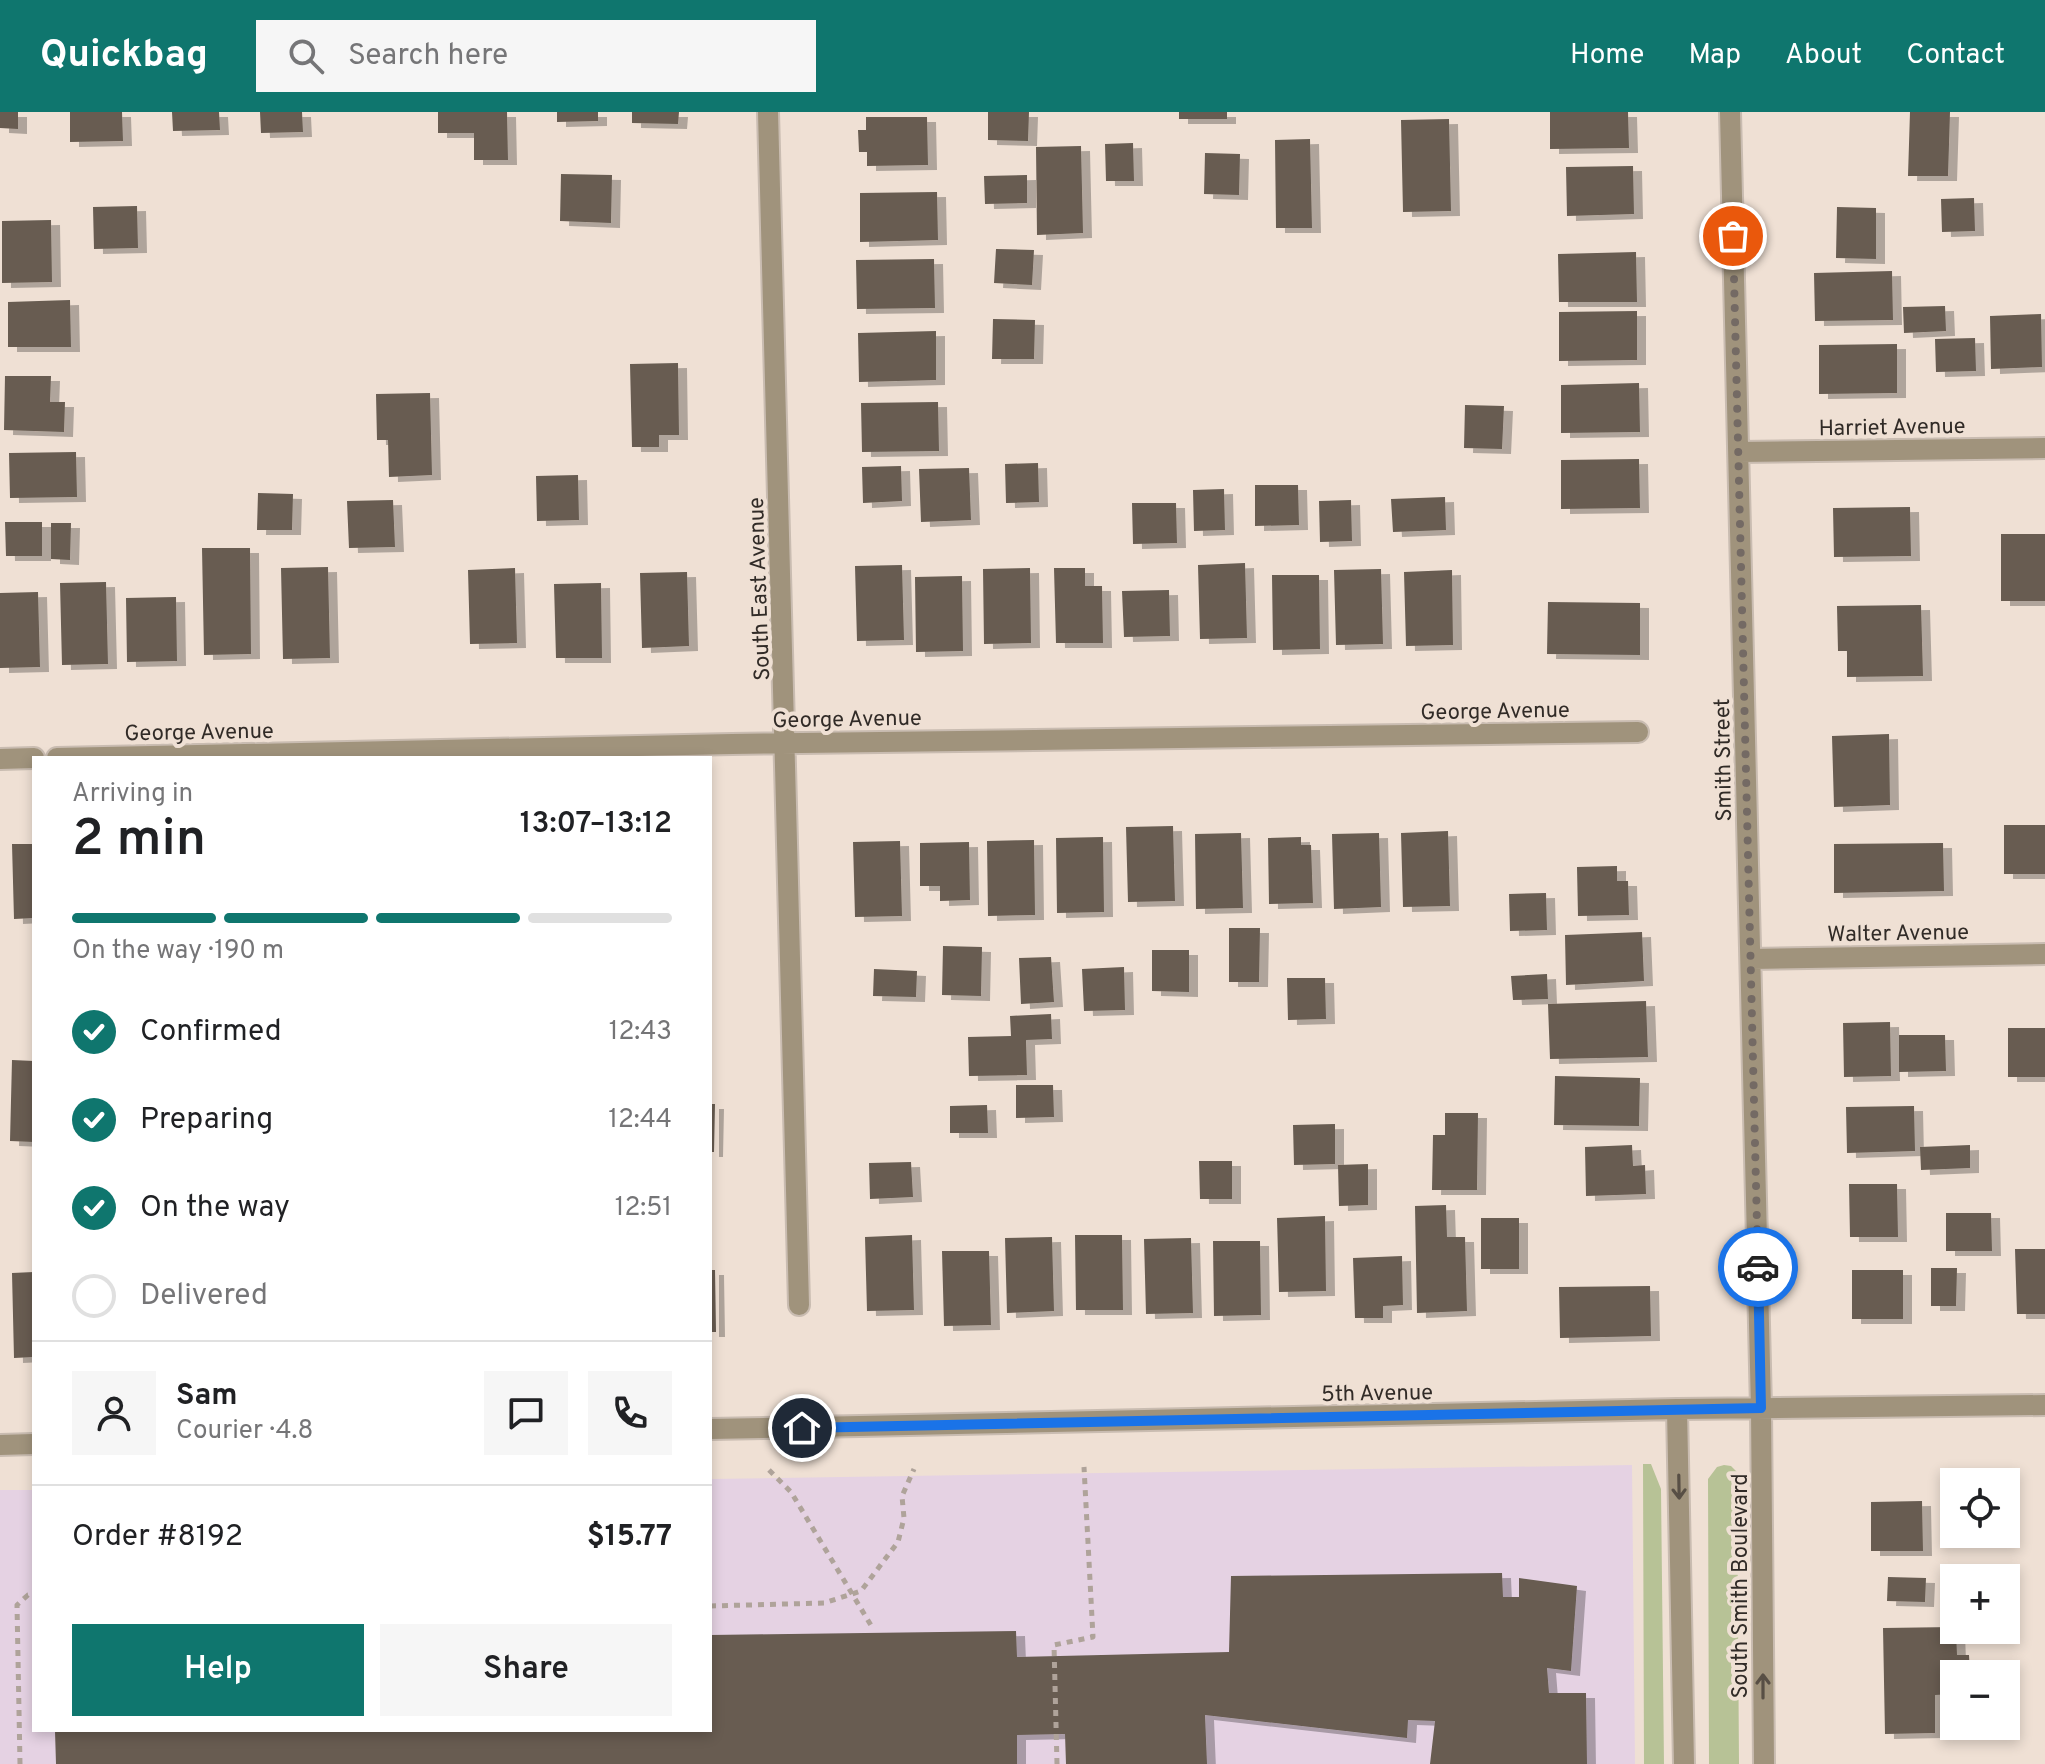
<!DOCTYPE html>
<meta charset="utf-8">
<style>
body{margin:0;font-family:Overpass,sans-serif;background:#f6f6f6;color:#202124;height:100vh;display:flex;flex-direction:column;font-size:30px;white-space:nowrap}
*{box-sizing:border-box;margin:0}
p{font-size:26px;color:#757577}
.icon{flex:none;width:44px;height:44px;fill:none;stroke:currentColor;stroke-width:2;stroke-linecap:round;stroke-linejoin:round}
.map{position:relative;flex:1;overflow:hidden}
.side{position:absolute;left:32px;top:644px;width:680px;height:976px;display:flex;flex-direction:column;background:#fff;border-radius:0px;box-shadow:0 4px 12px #0003}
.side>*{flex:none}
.buttons{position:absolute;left:1940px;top:1356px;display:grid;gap:16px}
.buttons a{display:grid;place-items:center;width:80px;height:80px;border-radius:0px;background:#fff;box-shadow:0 4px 12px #0003;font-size:40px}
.pin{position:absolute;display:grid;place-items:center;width:68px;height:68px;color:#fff;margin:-34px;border:4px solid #fff;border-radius:50%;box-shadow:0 2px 8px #0007}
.courier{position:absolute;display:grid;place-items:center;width:80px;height:80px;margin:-40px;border:6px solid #1a73e8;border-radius:50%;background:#fff;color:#222;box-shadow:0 2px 10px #0007}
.overview em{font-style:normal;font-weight:600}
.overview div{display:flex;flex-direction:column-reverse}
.overview{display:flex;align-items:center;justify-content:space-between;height:136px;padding:0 40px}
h1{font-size:52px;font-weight:600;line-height:60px}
.bar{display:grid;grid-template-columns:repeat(4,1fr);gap:12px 8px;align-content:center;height:96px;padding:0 40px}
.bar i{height:10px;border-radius:6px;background:#e0e0e0}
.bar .current{background:#0f766e}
.bar p{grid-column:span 4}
.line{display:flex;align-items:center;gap:20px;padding:0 40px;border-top:2px solid #e0e0e0}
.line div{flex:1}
.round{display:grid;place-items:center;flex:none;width:84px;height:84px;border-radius:0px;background:#f6f6f6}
ol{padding:0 40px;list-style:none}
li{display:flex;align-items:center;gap:24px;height:88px}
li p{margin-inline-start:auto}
li .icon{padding:8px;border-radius:50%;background:#0f766e;color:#fff;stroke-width:4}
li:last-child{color:#757577}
li i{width:44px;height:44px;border:4px solid #e0e0e0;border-radius:50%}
.button{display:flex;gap:16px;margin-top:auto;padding:16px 40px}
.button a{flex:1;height:92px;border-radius:0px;background:#0f766e;color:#fff;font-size:32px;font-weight:600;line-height:92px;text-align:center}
.button a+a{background:#f6f6f6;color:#202124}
header{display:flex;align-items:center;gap:48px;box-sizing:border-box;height:112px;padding:0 40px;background:#0f766e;color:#fff}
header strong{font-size:38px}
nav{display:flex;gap:44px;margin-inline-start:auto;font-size:28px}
.search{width:560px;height:72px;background:#f6f6f6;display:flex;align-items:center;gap:20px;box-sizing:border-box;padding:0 28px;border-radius:0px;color:#757577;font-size:30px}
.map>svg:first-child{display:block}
.education{fill:#e5d2e3}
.green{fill:#b7c296}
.building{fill:#675c51;filter:url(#shadow)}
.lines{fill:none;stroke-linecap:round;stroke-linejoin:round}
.minor-casing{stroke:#c9bcb1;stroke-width:24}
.path{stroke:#afa39a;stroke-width:5;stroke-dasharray:6 6;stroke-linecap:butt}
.minor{stroke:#a0937c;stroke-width:20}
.oneway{stroke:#584f45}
.done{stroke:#746a64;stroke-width:8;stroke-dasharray:0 14.4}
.route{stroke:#1a73e8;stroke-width:10}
.labels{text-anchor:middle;stroke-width:8;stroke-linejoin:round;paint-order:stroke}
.street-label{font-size:22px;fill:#312b27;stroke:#efe0d4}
</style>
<header>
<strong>Quickbag</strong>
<div class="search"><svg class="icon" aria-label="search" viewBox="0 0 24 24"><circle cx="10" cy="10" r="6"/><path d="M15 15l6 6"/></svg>Search here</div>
<nav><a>Home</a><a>Map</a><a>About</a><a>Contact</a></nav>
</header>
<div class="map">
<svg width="2045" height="1652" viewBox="0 0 2045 1652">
<defs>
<filter id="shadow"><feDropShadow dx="9" dy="5" stdDeviation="0" flood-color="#0004"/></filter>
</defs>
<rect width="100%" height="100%" fill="#efe0d4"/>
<path class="education" d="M1632,1353L1635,1652H0V1378H34V1618H710V1367Z"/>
<path class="green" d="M1643,1352H1651L1661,1377L1664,1652H1644Z
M1724,1353L1731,1354L1737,1360L1739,1652H1709L1708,1367L1717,1355Z"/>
<path class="building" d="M0,0H18V17L0,16Z
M70,0H122L123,29L70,30Z
M172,0H219L220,18L173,19Z
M260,0H302L303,20L261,21Z
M438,0H507L508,48H474V21H438Z
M557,0H598V9L557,10Z
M632,0H679L678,12L632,11Z
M988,0H1029L1028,29L988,28Z
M1179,0H1227V7H1179Z
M1550,0H1628L1629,36L1550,37Z
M1910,0H1950L1948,64H1908Z
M866,5H927L928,53L867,54V40H859L858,18H866Z
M1449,7L1451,99L1403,100L1401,8Z
M1310,27L1312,116H1276L1275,28Z
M1133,31L1134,69H1106L1105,32Z
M1081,34L1083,121L1037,123L1036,35Z
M1205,41L1240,42L1239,83L1204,82Z
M1633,54L1634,102L1567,104L1566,55Z
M561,62L612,63L611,111L560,109Z
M1027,63V91L985,92L984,64Z
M937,80L938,128L860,130V81Z
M1974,86L1975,119L1942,120L1941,87Z
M137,94L138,136L94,137L93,95Z
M1837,95L1876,96V147L1836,146Z
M51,108L52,170L2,171V109Z
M996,137L1034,138L1032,173L994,171Z
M1636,140L1637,190H1559L1558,142Z
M934,147L935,196L857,197L856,148Z
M1892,159L1893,208L1815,209L1814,161Z
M70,188L71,235H8V190Z
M1945,194L1946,219L1904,221L1903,195Z
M1637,199V248L1559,249V200Z
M2041,202L2042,255L1991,257L1990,204Z
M993,207L1035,208L1034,247H992Z
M936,219V268L859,270L858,221Z
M1975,226L1976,259L1936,260L1935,227Z
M1897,232V281L1819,282V233Z
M678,251L679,323H659V335H632L630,252Z
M5,264H51L50,290H65L64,320L4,318Z
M1639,271L1640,320L1561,321V273Z
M430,281L432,363L389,365L388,328H377L376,282Z
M938,290L939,339L862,340L861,291Z
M1465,293L1504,294L1502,337L1464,336Z
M76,340L77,385L10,386L9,341Z
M1639,347L1640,396L1561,397V348Z
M1038,351L1039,390L1006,391L1005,352Z
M901,354L902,389L863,391L862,355Z
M969,356L971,408L921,410L919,357Z
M578,363L579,408L537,409L536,364Z
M1255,373H1298L1299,413L1255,414Z
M1224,377L1225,418L1194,419L1193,378Z
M258,381L293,382L292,418H257Z
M1445,385L1446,418L1393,420L1391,387Z
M393,388L395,435L349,436L347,389Z
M1351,388L1352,429L1320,430L1319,389Z
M1132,391H1176L1177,431L1133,432Z
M1910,395L1911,444L1834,445L1833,396Z
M5,410H42V444H6Z
M51,411H71L70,448L51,447Z
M2001,422H2045V489H2001Z
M202,436H250L251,542L204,543Z
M1245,451L1247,526L1200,527L1198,453Z
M902,453L904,528L857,529L855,454Z
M328,455L330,546L283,547L281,456Z
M515,456L517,531L470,532L468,458Z
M1030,456L1031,531L984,532L983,457Z
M1054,456H1085V474H1102L1103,531H1056Z
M1381,457L1383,532L1336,533L1334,458Z
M1452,458L1453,533L1406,534L1404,460Z
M687,460L689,534L642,536L640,461Z
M1272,463H1319L1320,537L1273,538Z
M962,464L963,539L916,540L915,465Z
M106,470L108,552L62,553L60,471Z
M601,471L602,546H556L554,472Z
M1169,478L1170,524L1124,525L1122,479Z
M38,480L40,555L0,556V481Z
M176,485L177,549L127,550L126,486Z
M1548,490L1640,491V543L1547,542Z
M1921,493L1923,564L1847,565V539H1838L1837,494Z
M1889,622L1890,693L1834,695L1832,624Z
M2004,713H2045V762H2004Z
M1173,714L1175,789L1128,790L1126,715Z
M1448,719L1450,794L1403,795L1401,721Z
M1241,721L1243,796L1196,797L1195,722Z
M1379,721L1381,795L1334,797L1332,722Z
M1103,725L1104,800L1057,801L1056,726Z
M1301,725V733H1311L1313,791L1269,792L1268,726Z
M1034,728L1035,803L988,804L987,729Z
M900,729L902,804L855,805L853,730Z
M969,730L970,788L940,789V774H920V731Z
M1943,731L1944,779L1834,781V732Z
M12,732H34V806L14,807Z
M1617,754V769H1628L1629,803L1578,804L1577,755Z
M1546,781L1547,818L1510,819L1509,782Z
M1229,816H1260L1259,870H1229Z
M1642,820L1644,869L1566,873L1565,823Z
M943,834L982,835L981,884L942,883Z
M1152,838H1189V880L1152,879Z
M1051,845L1054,890L1021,892L1019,846Z
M1124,855L1125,898L1084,899L1082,857Z
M874,857L917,859L916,885L873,884Z
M1547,862L1548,887L1513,888L1511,864Z
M1287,866H1325L1326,907L1288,908Z
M1646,889L1648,945L1550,947L1548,892Z
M1051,902L1052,927L1026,928L1027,963L969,964L968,925L1011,924L1010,904Z
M1890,910L1891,964L1844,965L1843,911Z
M2008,916H2045V965H2008Z
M1899,923H1945L1946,959L1899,960Z
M12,948L34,949V1030L10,1029Z
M1555,964L1640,966L1639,1014L1554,1013Z
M1016,973H1053L1054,1005L1016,1006Z
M710,992H715L714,1040H710Z
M987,993L988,1021H950V994Z
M1914,994L1915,1039L1847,1041L1846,995Z
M1445,1001H1478L1477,1078H1432L1433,1023H1445Z
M1335,1012V1052L1294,1053L1293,1013Z
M1632,1033L1633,1054L1645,1053L1646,1082L1586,1084L1585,1035Z
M1970,1033V1056L1921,1058L1920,1035Z
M1199,1049H1232V1087H1200Z
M911,1050L913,1085L870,1087L869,1051Z
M1368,1052V1093L1339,1094L1338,1053Z
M1849,1072H1897L1898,1125H1850Z
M1446,1093L1447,1125H1465L1467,1199L1417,1201L1415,1094Z
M1946,1101H1991L1992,1139H1946Z
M1325,1104L1326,1179L1279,1180L1277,1106Z
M1481,1106H1519V1157H1481Z
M912,1123L914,1198L867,1199L865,1125Z
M1075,1123H1122L1123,1198H1076Z
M1052,1125L1054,1199L1007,1201L1005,1126Z
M1191,1126L1193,1201L1146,1202L1144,1127Z
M1213,1129H1260L1261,1203L1214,1204Z
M2015,1137H2045V1202H2017Z
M942,1139H989L991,1213L944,1214Z
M1402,1144L1403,1193L1383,1194V1206H1355L1353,1146Z
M1931,1156H1957L1956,1194H1931Z
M710,1158H715L716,1220H710Z
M1852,1158H1903V1207H1852Z
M34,1160V1245L14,1246L12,1161Z
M1650,1174L1651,1224L1560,1226L1559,1175Z
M1922,1389L1923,1439H1871V1390Z
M1502,1461L1503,1485H1519V1466L1577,1474L1571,1559L1547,1556L1549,1581H1586L1587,1652H1430L1435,1609L1408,1608L1407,1626L1205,1603L1207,1652H1066L1065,1622L1017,1623V1652H56L55,1619L60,1618H710V1523L1016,1519L1017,1545L1229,1540L1231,1464Z
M1888,1465L1926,1466L1925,1490L1887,1489Z
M1954,1515L1956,1518L1957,1543H1969L1970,1562H1954V1582L1935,1583V1621L1885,1622L1883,1516Z"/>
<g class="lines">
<defs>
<path id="minor" d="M768,0L799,1193
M1730,0L1761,1296L1764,1652
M1739,340L2045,336
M57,646L732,632L1638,620
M0,647L34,646
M1751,847L2045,842
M1677,1297L1684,1652
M710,1317L1677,1297L2045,1293
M0,1333L34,1332"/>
</defs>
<use href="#minor" class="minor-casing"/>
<path class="path" d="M769,1358L791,1380L872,1515
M710,1494L824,1491L861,1479L898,1430L904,1406L902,1384L914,1357
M20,1652L17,1493L28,1483L34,1482
M1057,1652L1054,1533L1093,1525L1084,1355"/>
<use href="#minor" class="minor"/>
</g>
<defs><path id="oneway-shaft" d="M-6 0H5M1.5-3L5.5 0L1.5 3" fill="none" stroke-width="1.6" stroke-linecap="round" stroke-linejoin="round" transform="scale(2)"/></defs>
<g class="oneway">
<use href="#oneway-shaft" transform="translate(1679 1375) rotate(89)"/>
<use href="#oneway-shaft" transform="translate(1763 1574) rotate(-90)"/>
</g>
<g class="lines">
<path class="done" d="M1733,124L1758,1155"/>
<path class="route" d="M802,1316L1761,1296L1758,1155"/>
</g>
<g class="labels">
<g class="street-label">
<text transform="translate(1892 314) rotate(-1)" y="8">Harriet Avenue</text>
<text transform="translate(758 477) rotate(-92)" y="8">South East Avenue</text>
<text transform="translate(1495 598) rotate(-1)" y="8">George Avenue</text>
<text transform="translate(847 606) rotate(-1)" y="8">George Avenue</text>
<text transform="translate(199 619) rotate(-1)" y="8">George Avenue</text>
<text transform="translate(1722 648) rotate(-91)" y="8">Smith Street</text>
<text transform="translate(1898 820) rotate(-1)" y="8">Walter Avenue</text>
<text transform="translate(1377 1280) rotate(-1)" y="8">5th Avenue</text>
<text transform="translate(1739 1474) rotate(-90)" y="8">South Smith Boulevard</text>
</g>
</g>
</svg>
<div class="buttons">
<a><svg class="icon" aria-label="locate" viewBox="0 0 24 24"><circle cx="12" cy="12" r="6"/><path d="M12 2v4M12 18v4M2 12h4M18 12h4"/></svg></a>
<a>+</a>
<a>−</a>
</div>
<div class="pin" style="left:1733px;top:124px;background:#ea580c"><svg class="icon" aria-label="bag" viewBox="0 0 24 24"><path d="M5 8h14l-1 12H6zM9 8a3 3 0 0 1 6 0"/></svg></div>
<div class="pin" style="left:802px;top:1316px;background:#1f2937"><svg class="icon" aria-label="home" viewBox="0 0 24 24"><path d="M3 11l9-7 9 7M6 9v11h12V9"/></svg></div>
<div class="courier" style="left:1758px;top:1155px"><svg class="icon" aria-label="car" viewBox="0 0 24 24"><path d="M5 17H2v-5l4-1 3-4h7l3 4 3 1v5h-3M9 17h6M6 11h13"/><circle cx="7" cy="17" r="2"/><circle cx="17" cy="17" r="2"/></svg></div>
<section class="side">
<div class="overview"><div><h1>2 min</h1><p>Arriving in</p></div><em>13:07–13:12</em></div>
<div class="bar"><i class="current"></i><i class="current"></i><i class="current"></i><i></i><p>On the way · 190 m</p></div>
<ol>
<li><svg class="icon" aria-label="check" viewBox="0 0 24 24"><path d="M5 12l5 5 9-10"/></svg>Confirmed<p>12:43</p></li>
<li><svg class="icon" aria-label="check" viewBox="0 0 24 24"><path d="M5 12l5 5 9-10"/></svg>Preparing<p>12:44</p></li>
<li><svg class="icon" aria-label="check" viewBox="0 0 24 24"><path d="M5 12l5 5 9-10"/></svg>On the way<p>12:51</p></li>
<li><i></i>Delivered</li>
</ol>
<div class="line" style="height:144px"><a class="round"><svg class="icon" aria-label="person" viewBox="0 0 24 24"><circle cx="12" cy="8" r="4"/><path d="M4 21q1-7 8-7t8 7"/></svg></a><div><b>Sam</b><p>Courier · 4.8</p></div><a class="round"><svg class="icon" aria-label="chat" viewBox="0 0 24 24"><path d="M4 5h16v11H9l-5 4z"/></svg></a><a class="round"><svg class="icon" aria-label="phone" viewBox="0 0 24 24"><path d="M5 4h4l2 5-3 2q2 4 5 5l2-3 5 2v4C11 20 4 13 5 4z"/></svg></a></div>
<div class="line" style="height:104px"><div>Order #8192</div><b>$15.77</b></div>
<div class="button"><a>Help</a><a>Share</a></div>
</section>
</div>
